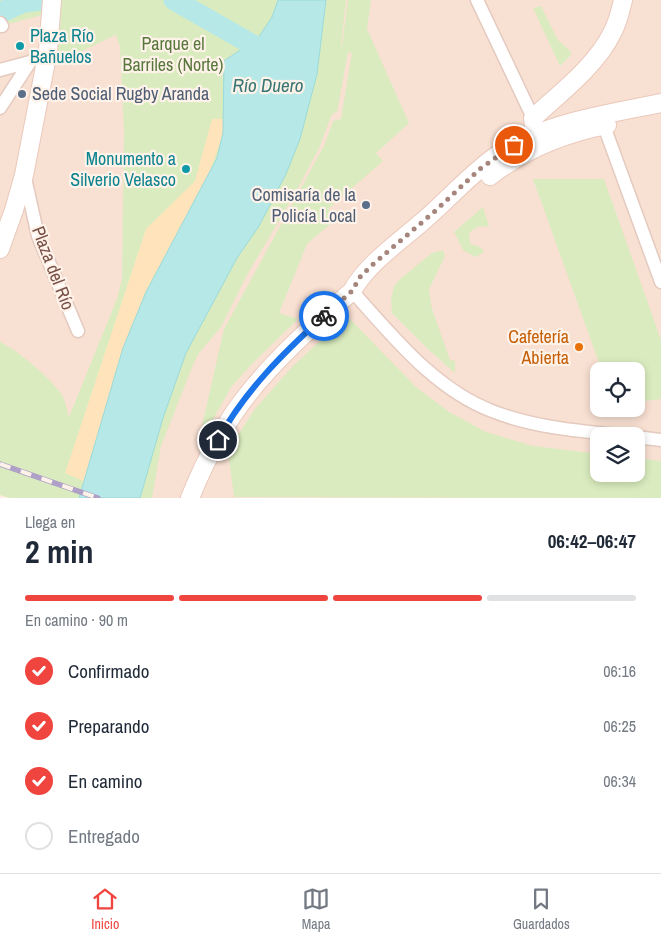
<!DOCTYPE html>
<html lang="es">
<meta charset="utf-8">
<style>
body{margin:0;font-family:"Archivo Narrow",sans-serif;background:#f2f2f3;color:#1f2937;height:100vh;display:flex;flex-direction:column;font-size:19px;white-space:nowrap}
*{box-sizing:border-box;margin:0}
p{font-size:16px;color:#747a83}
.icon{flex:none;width:28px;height:28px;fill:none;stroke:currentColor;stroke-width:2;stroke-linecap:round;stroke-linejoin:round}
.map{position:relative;height:498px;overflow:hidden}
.sheet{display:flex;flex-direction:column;background:#fff;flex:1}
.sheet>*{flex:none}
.tools{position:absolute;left:590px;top:362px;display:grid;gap:10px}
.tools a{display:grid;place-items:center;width:55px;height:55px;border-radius:10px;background:#fff;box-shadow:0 2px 8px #0003;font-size:25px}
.pin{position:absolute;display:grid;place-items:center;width:42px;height:42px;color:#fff;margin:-21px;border:2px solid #fff;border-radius:50%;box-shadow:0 1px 5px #0007}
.courier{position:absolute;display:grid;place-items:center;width:50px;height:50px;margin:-25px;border:4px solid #1a73e8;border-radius:50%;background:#fff;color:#222;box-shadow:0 1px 6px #0007}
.headline em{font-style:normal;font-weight:700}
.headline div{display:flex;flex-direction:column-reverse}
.headline{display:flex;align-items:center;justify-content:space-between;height:85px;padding:0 25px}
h1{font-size:32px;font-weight:700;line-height:38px}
.bar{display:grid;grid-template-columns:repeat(4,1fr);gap:8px 5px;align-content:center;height:60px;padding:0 25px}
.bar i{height:6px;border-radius:4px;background:#e0e1e3}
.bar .active{background:#f0443e}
.bar p{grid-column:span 4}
ol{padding:0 25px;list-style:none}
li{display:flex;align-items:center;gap:15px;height:55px}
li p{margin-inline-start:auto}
li .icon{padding:5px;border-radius:50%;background:#f0443e;color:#fff;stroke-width:4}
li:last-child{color:#747a83}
li i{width:28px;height:28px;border:2px solid #e0e1e3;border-radius:50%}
.menu{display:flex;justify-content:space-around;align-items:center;height:70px;border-top:1px solid #e0e1e3;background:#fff;font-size:14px;color:#747a83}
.menu a{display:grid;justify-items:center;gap:2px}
.menu .active{color:#f0443e}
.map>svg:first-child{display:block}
.residential{fill:#f8e0d2;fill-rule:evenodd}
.green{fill:#daecbf}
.sand{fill:#ffe3ba}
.water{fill:#b5e8e6;stroke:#9adbd9}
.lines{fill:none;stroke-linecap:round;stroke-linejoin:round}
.river{stroke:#b5e8e6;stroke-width:21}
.street-casing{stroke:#e4cabf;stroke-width:15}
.secondary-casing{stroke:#eac9bc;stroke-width:20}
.street{stroke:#fff;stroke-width:12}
.secondary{stroke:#fff;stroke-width:18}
.rail-casing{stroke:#aea0c7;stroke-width:5.5}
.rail{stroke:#fff2e9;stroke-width:4;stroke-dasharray:11;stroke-linecap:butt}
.done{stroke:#a6867c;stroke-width:5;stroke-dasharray:0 9}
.route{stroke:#1a73e8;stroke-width:6}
.culture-dot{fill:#0f9aa8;stroke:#fff2e9;stroke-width:2}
.service-dot{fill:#5c6f8a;stroke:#fff2e9;stroke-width:2}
.food-dot{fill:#e8710a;stroke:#fff2e9;stroke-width:2}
.labels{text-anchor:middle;stroke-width:4.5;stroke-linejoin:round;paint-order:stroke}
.culture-label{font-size:18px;fill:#0d838f;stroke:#fff2e9;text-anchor:start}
.park-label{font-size:18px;fill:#58773c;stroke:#fff2e9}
.service-label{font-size:18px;fill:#4e5e75;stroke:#fff2e9;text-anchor:start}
.street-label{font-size:18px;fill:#774f46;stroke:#fff2e9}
.food-label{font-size:18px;fill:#c56008;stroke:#fff2e9;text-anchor:end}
.water-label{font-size:19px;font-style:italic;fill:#377674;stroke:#fff2e9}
</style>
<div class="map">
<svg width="661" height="498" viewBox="0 0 661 498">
<rect width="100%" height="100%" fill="#feede1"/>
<path class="residential" d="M0,0H661V498H129L0,451ZM599,371H636V409H599ZM599,436H636V474H599Z"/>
<path class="green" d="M0,0H42V15L8,24L3,26L0,30Z
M62,0H278L272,17L258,38L224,61L223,133L217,158L146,292L123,348L79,498H10L0,495V342C15,348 54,381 62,395C66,402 67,411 69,417L117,299L122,279L124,130L120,47L116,35L56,63Z
M326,0H346L341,45L342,46L348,0H371L367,29L409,123L376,153L383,161L328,209L336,219L307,244L279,313L298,319L251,365L232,386L201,440L199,439L224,329L325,144L333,121L341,119L352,53L348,52L337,112L332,114L319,148L297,190L247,275L221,327L199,353L193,365L161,446L152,498H140L163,418L186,353L237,258L259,226L286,174L300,139L317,74Z
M541,6L558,40L571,52V55L560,66L533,8Z
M533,179H604L661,340V399L636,402V371H602Z
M483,207L489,227C480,225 476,227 469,233L470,244L480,247L484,252L475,257L463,250L454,232Z
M443,250L445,256L429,289L432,309L450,360L455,361V373L429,350L392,313L391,300L394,286L400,279L432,253Z
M347,316L416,387L449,412L486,432L533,446L599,454V474H636V458L661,461V498L234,497L228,451L254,410L293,366Z"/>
<path class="sand" d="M212,119H229L208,176L146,292L123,348L85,482L65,473L146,229L195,181Z"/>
<path class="water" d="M278,0H326L317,74L300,139L286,174L259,226L237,258L186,353L163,418L140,498H79L123,348L146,292L217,158L223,133L224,61L258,38L272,17Z"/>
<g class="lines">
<path class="river" d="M174,0L274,57
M0,13L21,3L40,0"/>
<defs>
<path id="street" d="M477,0L533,118
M0,23L2,26
M0,70L30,62
M0,108L30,62L48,51
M604,126L661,282
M25,178L38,236L78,331
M352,291C392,335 434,389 492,411C535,428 580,431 626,436
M636,437L661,440"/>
<path id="secondary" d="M535,135L533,118C559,94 597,65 612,33C618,23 620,12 623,0
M490,176C524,150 565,133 607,125
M0,249L14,210L24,175L48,51L52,0
M190,498C205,461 223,425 248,394C278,356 316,323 352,291C368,263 398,243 422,222C447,201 469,175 496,156C544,122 604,115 661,103"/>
</defs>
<use href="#street" class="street-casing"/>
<use href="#secondary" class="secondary-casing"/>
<use href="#street" class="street"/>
<use href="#secondary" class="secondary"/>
<defs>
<path id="rail" d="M0,464L98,498"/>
</defs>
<use href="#rail" class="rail-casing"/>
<use href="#rail" class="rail"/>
</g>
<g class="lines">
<path class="done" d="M324,316L352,291L360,277L371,266L434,212L481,168L514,145"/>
<path class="route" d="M218,440C244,392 283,353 324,316"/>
</g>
<g class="culture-dot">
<circle cx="20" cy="46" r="5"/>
<circle cx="186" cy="169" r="5"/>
</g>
<g class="service-dot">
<circle cx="22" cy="94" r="5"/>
<circle cx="366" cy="205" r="5"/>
</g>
<circle class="food-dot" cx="579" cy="347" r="5"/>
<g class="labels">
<g class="culture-label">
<text x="30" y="42">Plaza Río<tspan x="30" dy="21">Bañuelos</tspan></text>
<text x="176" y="165" text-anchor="end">Monumento a<tspan x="176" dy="21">Silverio Velasco</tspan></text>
</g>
<g class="park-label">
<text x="173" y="50">Parque el<tspan x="173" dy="21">Barriles (Norte)</tspan></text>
</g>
<g class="service-label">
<text x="32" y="100">Sede Social Rugby Aranda</text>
<text x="356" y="201" text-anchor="end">Comisaría de la<tspan x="356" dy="21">Policía Local</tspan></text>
</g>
<g class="street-label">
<text transform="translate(53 268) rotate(69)" y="6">Plaza del Río</text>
</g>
<g class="food-label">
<text x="569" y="343">Cafetería<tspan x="569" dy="21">Abierta</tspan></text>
</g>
<g class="water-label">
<text x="268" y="92">Río Duero</text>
</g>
</g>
</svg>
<div class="tools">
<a><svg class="icon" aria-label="locate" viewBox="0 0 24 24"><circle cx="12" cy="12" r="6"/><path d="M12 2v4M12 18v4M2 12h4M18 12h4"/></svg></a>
<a><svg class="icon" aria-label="layers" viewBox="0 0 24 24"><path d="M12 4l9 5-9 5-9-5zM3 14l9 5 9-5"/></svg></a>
</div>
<div class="pin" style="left:514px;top:145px;background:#ea580c"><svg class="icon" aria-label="bag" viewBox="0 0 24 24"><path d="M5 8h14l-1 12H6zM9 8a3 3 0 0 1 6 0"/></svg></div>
<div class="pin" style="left:218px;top:440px;background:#1f2937"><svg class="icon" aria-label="home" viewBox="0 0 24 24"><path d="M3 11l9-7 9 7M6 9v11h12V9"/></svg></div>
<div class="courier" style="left:324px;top:316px"><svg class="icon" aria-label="bike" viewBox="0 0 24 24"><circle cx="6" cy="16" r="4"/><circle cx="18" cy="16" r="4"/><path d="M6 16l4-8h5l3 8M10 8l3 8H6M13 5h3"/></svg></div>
</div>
<section class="sheet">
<div class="headline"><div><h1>2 min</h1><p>Llega en</p></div><em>06:42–06:47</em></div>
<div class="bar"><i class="active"></i><i class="active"></i><i class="active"></i><i></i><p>En camino · 90 m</p></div>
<ol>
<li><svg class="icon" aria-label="check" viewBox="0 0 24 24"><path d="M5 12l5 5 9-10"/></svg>Confirmado<p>06:16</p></li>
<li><svg class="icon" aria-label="check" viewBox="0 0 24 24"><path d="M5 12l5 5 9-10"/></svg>Preparando<p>06:25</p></li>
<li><svg class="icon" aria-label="check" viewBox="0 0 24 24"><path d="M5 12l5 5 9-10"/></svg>En camino<p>06:34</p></li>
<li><i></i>Entregado</li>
</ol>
</section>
<nav class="menu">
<a class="active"><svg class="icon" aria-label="home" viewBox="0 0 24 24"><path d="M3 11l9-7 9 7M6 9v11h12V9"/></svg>Inicio</a>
<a><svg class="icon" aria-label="map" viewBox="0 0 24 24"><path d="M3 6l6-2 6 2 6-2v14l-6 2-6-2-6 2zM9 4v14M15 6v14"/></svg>Mapa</a>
<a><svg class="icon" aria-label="saved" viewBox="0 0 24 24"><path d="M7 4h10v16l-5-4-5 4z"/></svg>Guardados</a>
</nav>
